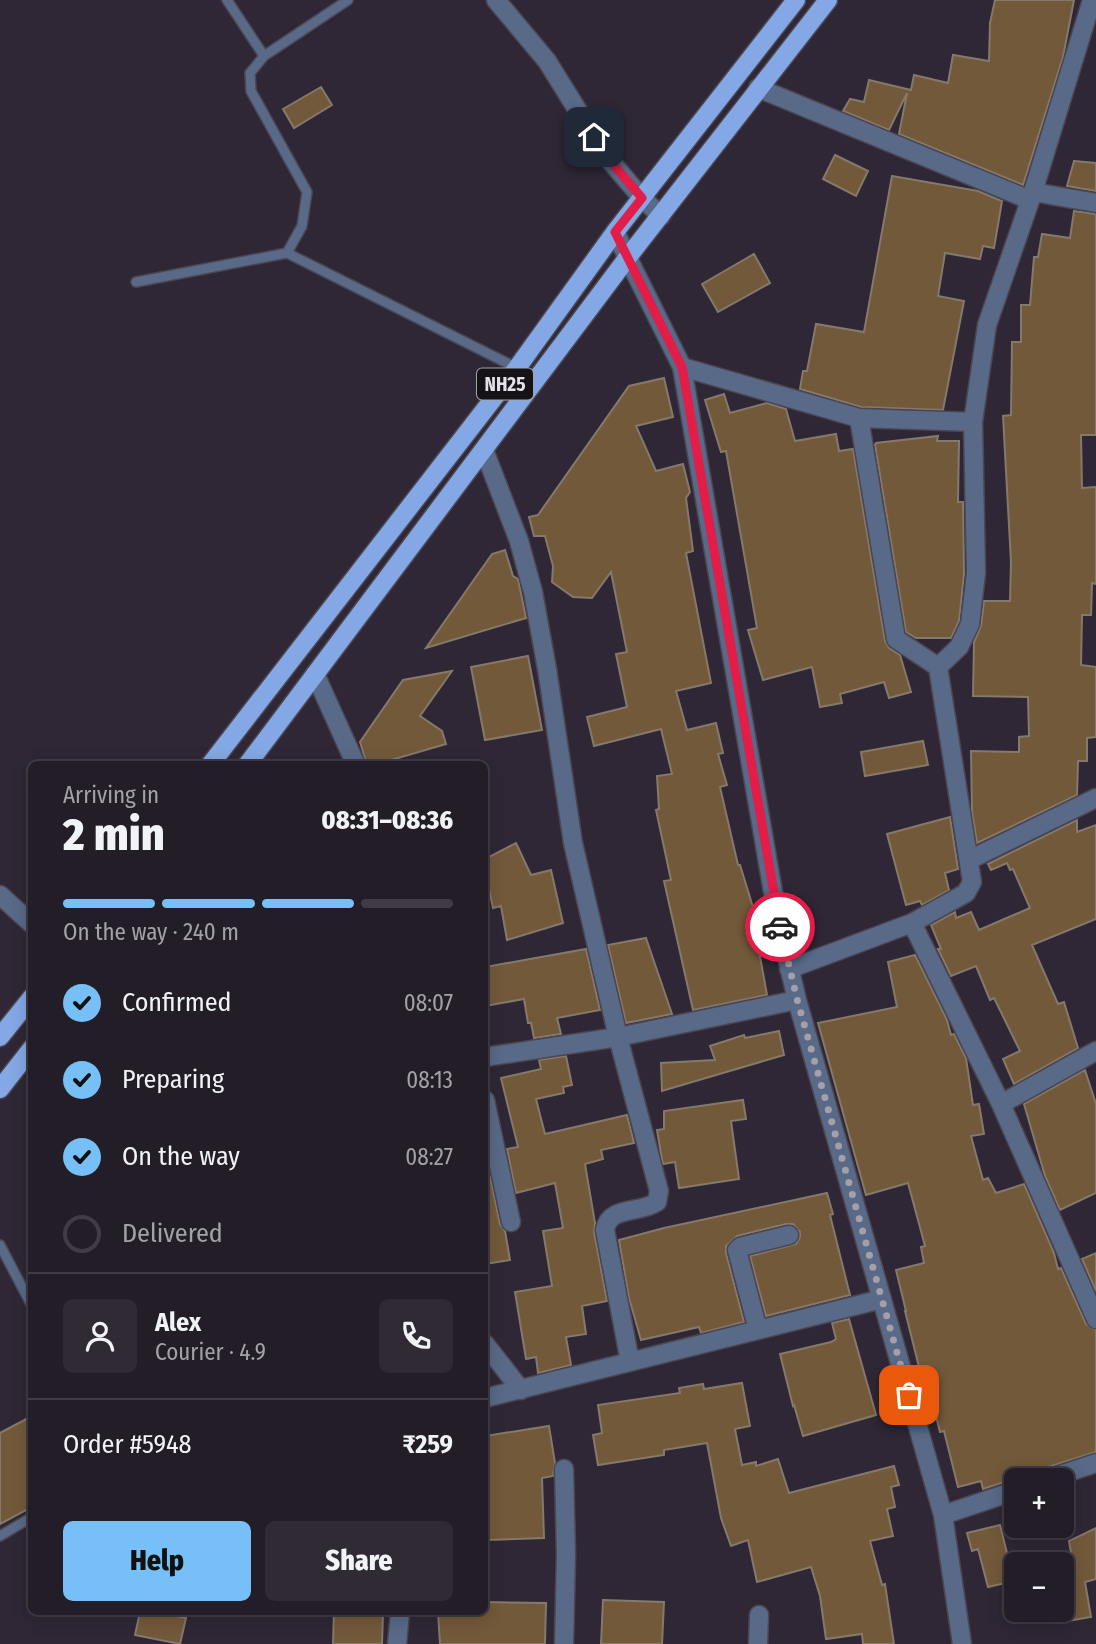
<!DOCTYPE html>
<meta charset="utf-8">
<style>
body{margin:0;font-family:"Fira Sans Condensed",sans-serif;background:#2f2a34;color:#f1f3f6;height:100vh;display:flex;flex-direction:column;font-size:26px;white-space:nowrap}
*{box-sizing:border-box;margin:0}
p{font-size:23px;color:#a3a2a8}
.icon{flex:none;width:38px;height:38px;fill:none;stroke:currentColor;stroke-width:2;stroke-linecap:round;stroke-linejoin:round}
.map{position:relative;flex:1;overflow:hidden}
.sheet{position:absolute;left:28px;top:761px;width:460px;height:854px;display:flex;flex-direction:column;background:#231d28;border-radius:10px;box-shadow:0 4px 18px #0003,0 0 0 2px #403b45}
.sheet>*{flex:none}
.fabs{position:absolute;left:1004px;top:1468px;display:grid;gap:14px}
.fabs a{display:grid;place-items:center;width:70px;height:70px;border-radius:10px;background:#231d28;box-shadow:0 4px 18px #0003,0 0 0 2px #403b45;font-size:35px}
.pin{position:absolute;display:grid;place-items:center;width:60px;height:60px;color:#fff;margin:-30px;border-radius:14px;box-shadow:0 4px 10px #0006}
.courier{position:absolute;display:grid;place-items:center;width:70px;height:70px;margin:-35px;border:5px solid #e11d48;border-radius:50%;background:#fff;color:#222;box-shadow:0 2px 9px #0007}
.head em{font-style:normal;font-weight:800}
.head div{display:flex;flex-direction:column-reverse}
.head{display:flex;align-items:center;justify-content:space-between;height:119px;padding:0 35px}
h1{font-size:46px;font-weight:800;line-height:52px}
.bar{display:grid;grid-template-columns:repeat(4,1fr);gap:10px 7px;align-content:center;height:84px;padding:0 35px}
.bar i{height:9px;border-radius:5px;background:#403b45}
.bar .on{background:#76c0f7}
.bar p{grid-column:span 4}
.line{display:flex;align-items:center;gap:18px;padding:0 35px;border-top:2px solid #403b45}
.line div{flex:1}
.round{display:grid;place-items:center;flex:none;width:74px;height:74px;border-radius:10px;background:#2f2a34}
ol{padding:0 35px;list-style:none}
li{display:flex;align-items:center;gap:21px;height:77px}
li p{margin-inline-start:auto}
li .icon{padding:7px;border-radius:50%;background:#76c0f7;color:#111;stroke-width:4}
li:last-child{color:#a3a2a8}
li i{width:38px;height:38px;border:4px solid #403b45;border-radius:50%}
.action{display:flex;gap:14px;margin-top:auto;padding:14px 35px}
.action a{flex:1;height:80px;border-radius:10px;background:#76c0f7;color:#111;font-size:28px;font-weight:800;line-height:80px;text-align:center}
.action a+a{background:#2f2a34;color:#f1f3f6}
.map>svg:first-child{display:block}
.building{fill:#72593a;stroke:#85796b;stroke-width:2}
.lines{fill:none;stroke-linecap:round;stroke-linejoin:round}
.lane-casing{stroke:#4c4552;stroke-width:12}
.street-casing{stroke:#4c4552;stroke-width:21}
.primary-casing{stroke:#4c4552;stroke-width:21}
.lane{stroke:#586a88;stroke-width:9}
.street{stroke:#586a88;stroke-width:18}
.primary{stroke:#83a8e5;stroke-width:18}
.done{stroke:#a59faa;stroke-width:7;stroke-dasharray:0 12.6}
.route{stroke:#e11d48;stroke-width:9}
.labels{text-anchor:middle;stroke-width:5;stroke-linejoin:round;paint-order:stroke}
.shield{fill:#151218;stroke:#a7a2aa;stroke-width:2}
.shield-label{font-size:19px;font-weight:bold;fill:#e5e0e9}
</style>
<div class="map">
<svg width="1096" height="1644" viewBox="0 0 1096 1644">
<rect width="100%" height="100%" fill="#2f2735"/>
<path class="building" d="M995,0H1074L1063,57L1023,185L899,134L907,93L889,130L843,111L850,99L864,102L869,80L911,90L914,75L948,83L953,55L989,61L990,23Z
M321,87L332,105L294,128L283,109Z
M835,155L868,171L856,196L823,179Z
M1074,161L1096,163V191L1067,186Z
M892,176L978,191L1002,201L994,248L983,246L980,259L945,253L938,296L964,301L943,410L861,407L800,389L803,371H807L816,324L864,332Z
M1074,211L1096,214V435H1081L1082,488L1096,487V584L1092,583L1091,615H1082L1081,665L1096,667V737L1087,738V761H1078L1077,795L977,843L972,812L971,751L1019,752V737L1029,736L1028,697L973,696L974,642L981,626L984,601H1010L1011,562L1003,416L1011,415L1012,342H1021V305H1030L1034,257H1038L1042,234L1070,238Z
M754,254L770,283L718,312L702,284Z
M664,378L673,417L636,426L656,471L683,464L690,492L686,498L693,551L686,553L711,683L676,691L687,730L716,723L723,753L718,754L727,785L720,787L738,865H740L756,917L753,918L767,995L693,1010L664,881L671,880L656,810L659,809L657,776L672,774L661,729L594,746L587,717L627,707L616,654L627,652L611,572L592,598L573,597L552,582L553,566L545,536H534L529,517L538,515L629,386Z
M724,394L730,413L767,403L786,409L795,441L836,434L839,451L853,449L885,641L889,648L900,655L911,692L889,698L884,682L840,694L842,703L820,707L812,667L763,680L748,630L757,628L726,451L721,452L705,400Z
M938,436L937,441H959L958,502H963L964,574L959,621L951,638H916L906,632L875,445L876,443Z
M505,550L513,576L518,579L526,618L426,648L492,554Z
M528,656L542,730L485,740L471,667Z
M452,671L420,716L442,731L446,744L374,765H367L360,742L403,680Z
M923,741L928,765L865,776L861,752Z
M950,817L958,869L945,873L949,890L922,905L920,901L906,905L887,834Z
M1077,820V832L1096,825V919L1032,945L1058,1004L1064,1002L1078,1048L1014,1084L1003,1059L1020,1051L994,998L990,1000L976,966L951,976L938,949H941L931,925L955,912L956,918L971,912L979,930L1030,908L1013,869L1010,870L1007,863L991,870L988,864Z
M516,843L531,875L551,870L563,923L507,940L501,906L493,908L485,870V859Z
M646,938L672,1014L626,1023L608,945Z
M586,949L600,1010L557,1018L561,1034L534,1038L531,1023H528L524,999L485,1006V967Z
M915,955L947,1020L951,1035L954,1034L966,1058L973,1105L979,1104L984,1134L971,1136L983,1180L988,1178L996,1193L1024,1184L1054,1253L1058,1269L1061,1268L1086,1324L1096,1330V1452L1041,1469L1034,1478L1024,1480L1013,1479L983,1489L981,1481L958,1487L944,1431L940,1432L926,1377L922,1379L905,1311H906L896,1270L924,1263L921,1247L925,1246L908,1183L866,1195L818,1023L897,1007L888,962Z
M779,1031L784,1055L662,1091L661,1063L715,1060L710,1046L744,1035L745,1038Z
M566,1056L572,1085L563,1087L564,1093L536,1099L545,1134L627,1115L634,1143L601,1150L603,1159L585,1164L595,1223L594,1232L607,1301L582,1306L586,1334L566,1337L571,1365L538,1373L536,1357L526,1359L515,1292L552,1286L543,1231L563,1228L555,1183L516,1193L507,1149L518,1147L501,1078L541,1069L539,1060Z
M1085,1070L1096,1104V1193L1060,1210L1045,1176L1024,1104Z
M743,1100L746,1119L731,1121L739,1179L679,1188L675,1162L663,1164L661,1154L657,1130L664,1129V1111Z
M485,1153L500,1224L505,1231L510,1260L485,1264Z
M827,1193L833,1214L830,1215L850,1295L766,1316L750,1256L796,1244L800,1237V1232L793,1224H786L737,1236L726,1246V1253L744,1322L701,1333L699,1327L641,1340L629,1298L619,1240L664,1228Z
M1096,1253V1291L1082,1259Z
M849,1319L876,1415L803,1436L794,1405L793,1406L780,1354L831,1342L836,1339L832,1323Z
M742,1383L750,1426L735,1429L742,1465L756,1462V1466L778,1459L789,1493L894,1466L899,1485L891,1487L895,1507L887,1509L893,1536L870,1541L882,1585L885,1584L894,1644H863L862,1634L826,1639L820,1596L811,1567L757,1582L748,1540L731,1546L721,1518L707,1443L664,1450V1455L598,1465L593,1435L602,1433L598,1405L680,1393L679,1388L703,1384L704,1389Z
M32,1416V1507L0,1524V1433Z
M549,1426L555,1463L553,1476L542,1478L544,1538L485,1540V1436Z
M1000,1525L1014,1581L988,1587L978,1549L972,1551L967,1533Z
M1096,1528V1579L1085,1582L1091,1617L1062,1622V1567L1073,1565L1069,1541Z
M603,1600L664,1602L662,1644H601Z
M485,1602L546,1603L545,1644H440L438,1612H485Z
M140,1612H177L176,1616L186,1618L180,1644L135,1635Z
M334,1612H383L382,1644H333Z"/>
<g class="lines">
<defs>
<path id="lane" d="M227,0L264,56L348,0
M264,56L250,73L251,91L307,192L302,226L287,253
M136,282L287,253L517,368
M0,1245L32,1306
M0,1536L32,1517"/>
<path id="street" d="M496,0L547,61L606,156L642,198L661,216
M758,88L1030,200
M1033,192L1096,203
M615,232L682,367L777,915L797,1000L943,1515L962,1644
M682,367L859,418L896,639L938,667L972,882L966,893L912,923L1001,1104L1096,1319
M859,418L973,422
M484,450L519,541L533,592L547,669L573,843L618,1037L659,1191L657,1202C640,1214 609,1205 605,1230L630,1362
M938,667L959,647L970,624L976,573L973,422L987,325L1033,192L1092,0
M315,674L356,765
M969,860L1096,798
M0,895L32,924
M789,969L912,923
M485,1057L618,1037L797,1000
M485,1100L511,1222
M1001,1104L1096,1051
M758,1330L737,1250L740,1247L789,1235
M485,1344L521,1390
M485,1398L882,1299
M1045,1480L1096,1463
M943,1515L1017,1490
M397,1644L400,1612
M564,1644L566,1554L564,1469
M758,1644L759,1615"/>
<path id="primary" d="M210,765L517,368L615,232L796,0
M247,765L628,257L828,0
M0,1037L32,997
M0,1089L32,1048"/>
</defs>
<use href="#lane" class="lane-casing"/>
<use href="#street" class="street-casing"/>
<use href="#primary" class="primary-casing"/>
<use href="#lane" class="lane"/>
<use href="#street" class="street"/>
<use href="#primary" class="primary"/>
</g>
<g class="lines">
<path class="done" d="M780,927L797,999L909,1395"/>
<path class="route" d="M594,137L606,156L642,198L615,232L682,367L780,927"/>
</g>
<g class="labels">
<rect class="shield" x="477" y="368.5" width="56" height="31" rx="5"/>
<g class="shield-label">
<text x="505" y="391">NH25</text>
</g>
</g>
</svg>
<div class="fabs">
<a>+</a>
<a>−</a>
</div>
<div class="pin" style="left:909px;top:1395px;background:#ea580c"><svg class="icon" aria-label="bag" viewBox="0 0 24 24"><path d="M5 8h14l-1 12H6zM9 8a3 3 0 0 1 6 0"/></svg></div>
<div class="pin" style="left:594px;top:137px;background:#1f2937"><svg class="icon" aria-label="home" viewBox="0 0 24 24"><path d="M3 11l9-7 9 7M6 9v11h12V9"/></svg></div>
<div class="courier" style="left:780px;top:927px"><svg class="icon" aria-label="car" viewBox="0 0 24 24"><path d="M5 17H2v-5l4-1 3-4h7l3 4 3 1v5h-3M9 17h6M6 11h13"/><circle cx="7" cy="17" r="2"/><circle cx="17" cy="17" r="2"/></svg></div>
<section class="sheet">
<div class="head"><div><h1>2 min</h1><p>Arriving in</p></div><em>08:31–08:36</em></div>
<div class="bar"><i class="on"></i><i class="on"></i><i class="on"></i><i></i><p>On the way · 240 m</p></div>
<ol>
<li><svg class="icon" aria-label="check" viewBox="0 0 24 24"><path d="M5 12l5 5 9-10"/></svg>Confirmed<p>08:07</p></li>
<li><svg class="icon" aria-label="check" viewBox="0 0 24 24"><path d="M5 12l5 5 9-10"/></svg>Preparing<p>08:13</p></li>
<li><svg class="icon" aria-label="check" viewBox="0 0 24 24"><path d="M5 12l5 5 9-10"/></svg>On the way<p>08:27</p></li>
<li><i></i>Delivered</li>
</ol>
<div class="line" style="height:126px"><a class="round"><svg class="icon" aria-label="person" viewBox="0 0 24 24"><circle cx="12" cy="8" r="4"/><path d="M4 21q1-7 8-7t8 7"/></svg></a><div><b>Alex</b><p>Courier · 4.9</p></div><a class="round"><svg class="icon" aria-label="phone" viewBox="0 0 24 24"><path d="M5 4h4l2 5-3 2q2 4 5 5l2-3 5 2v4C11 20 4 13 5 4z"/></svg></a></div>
<div class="line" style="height:91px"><div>Order #5948</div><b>₹259</b></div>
<div class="action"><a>Help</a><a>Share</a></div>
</section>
</div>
